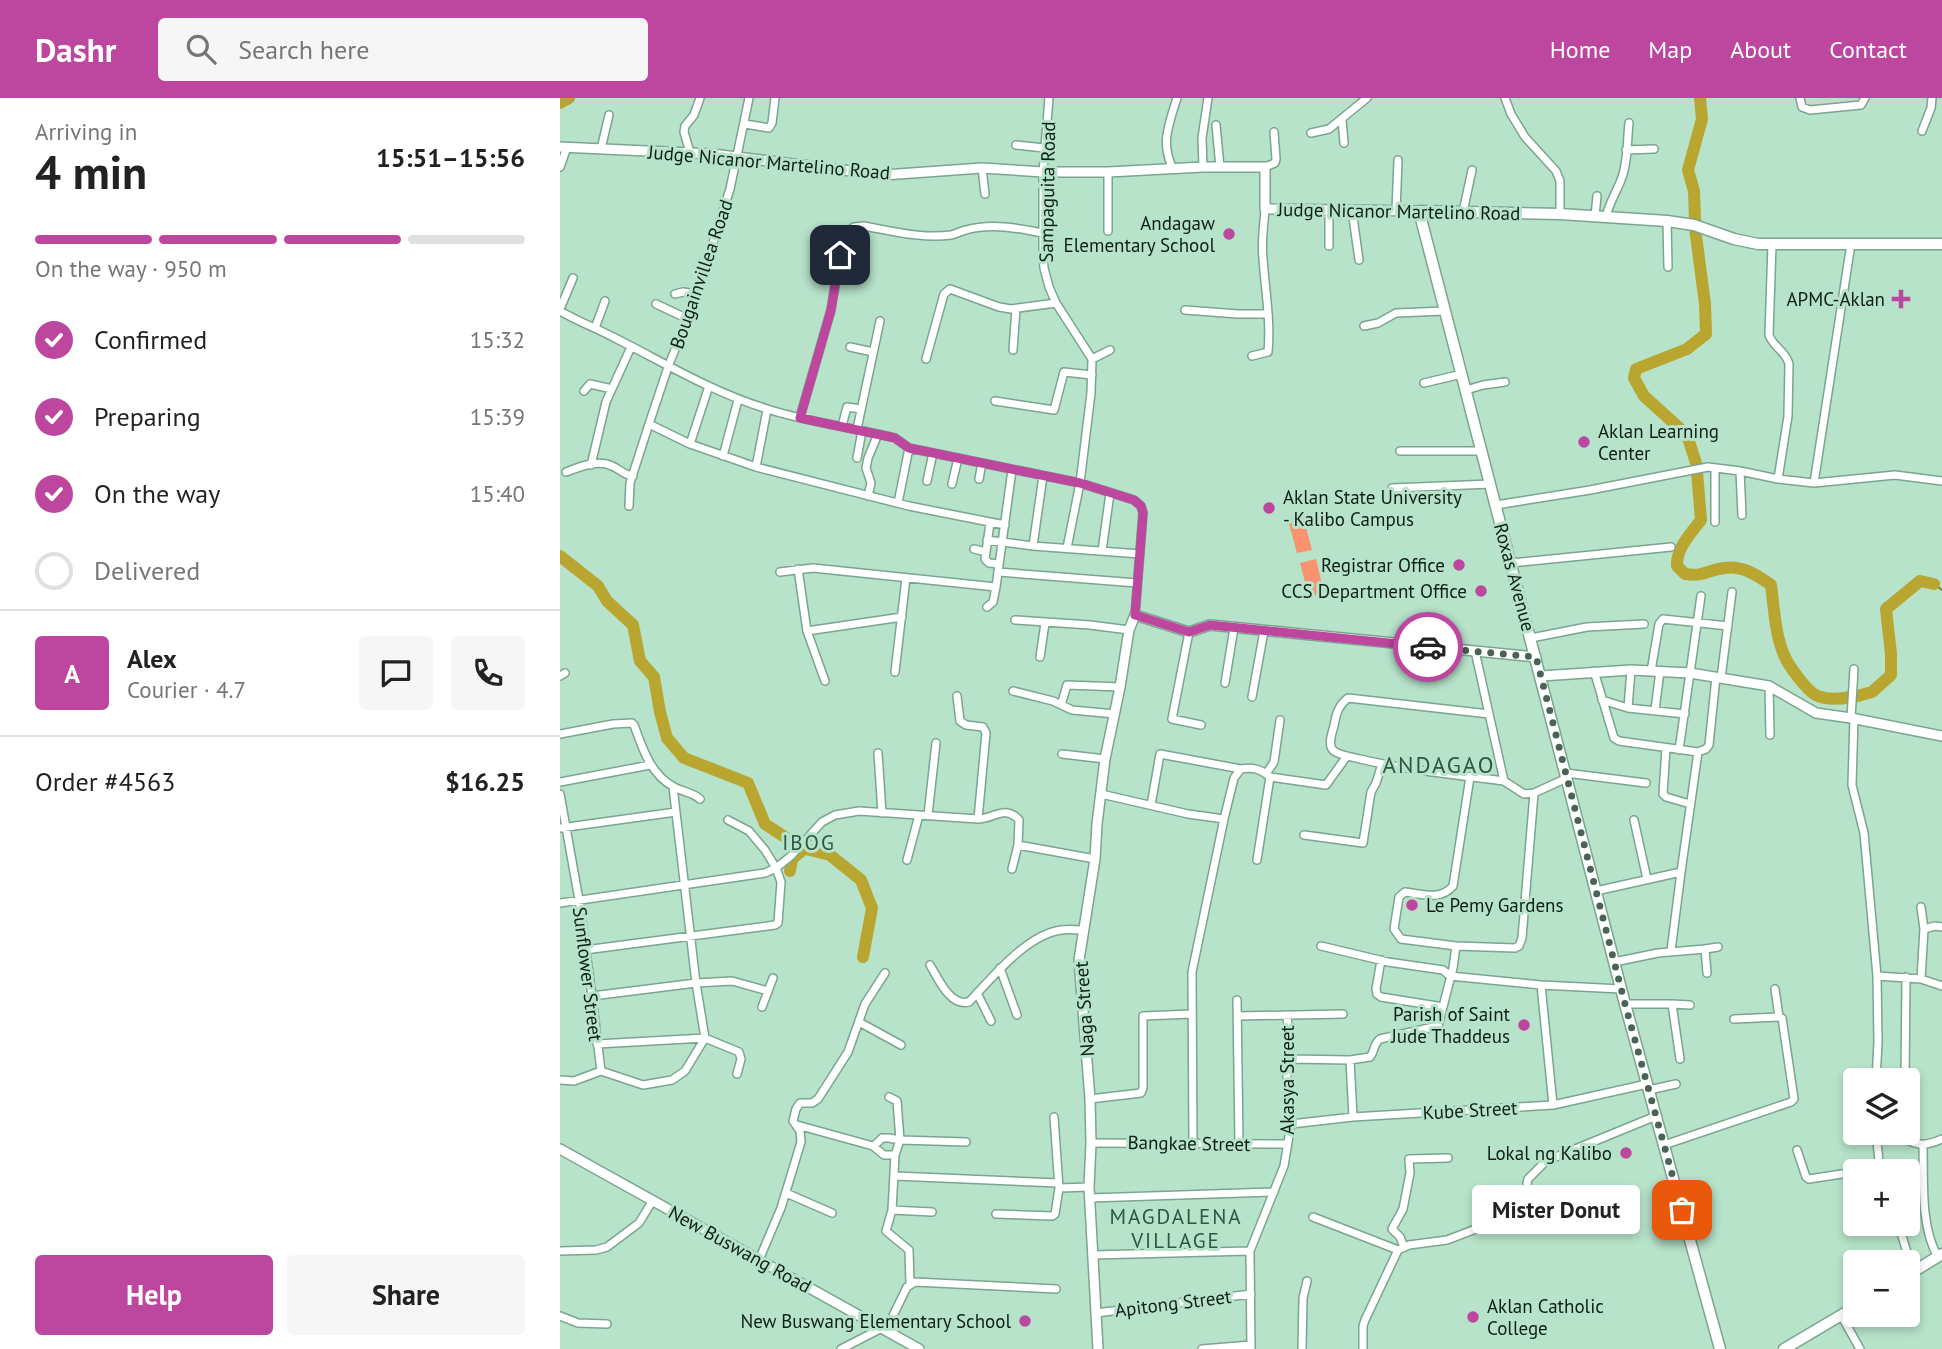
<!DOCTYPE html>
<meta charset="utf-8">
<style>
body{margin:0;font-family:"PT Sans",sans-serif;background:#f6f6f6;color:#222;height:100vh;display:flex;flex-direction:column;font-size:26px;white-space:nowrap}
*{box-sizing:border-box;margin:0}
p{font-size:23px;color:#767676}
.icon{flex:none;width:38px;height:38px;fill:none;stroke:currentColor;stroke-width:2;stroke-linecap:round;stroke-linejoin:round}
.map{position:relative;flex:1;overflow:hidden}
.panel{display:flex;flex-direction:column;background:#fff;width:560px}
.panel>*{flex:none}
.fabs{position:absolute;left:1283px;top:970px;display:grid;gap:14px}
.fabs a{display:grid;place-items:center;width:77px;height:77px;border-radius:7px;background:#fff;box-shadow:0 4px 10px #0003;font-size:35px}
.pin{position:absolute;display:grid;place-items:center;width:60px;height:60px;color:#fff;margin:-30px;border-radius:14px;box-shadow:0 4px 10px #0006}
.courier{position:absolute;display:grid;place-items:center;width:70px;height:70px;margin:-35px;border:5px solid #bd479e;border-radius:50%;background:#fff;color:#222;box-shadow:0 2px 9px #0007}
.bubble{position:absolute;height:49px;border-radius:7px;background:#fff;box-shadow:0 4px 10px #0003;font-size:23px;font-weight:600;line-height:49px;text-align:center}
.overview em{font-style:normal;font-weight:600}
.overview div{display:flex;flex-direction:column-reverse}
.overview{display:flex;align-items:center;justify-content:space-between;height:119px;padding:0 35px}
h1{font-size:46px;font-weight:600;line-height:52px}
.bar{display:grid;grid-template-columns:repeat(4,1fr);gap:10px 7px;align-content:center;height:84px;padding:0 35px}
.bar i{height:9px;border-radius:5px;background:#e0e0e0}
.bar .current{background:#bd479e}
.bar p{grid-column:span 4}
.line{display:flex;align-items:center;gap:18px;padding:0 35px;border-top:2px solid #e0e0e0}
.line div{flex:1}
.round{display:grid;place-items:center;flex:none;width:74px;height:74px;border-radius:7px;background:#f6f6f6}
ol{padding:0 35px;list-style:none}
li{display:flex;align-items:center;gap:21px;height:77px}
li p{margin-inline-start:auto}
li .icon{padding:7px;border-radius:50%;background:#bd479e;color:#fff;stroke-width:4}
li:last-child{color:#767676}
li i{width:38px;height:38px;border:4px solid #e0e0e0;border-radius:50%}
.primary-button{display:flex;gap:14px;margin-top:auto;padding:14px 35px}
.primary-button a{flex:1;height:80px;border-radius:7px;background:#bd479e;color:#fff;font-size:28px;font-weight:600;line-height:80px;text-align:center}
.primary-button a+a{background:#f6f6f6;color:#222}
header{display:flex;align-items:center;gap:42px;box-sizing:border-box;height:98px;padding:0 35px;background:#bd479e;color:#fff}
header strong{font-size:33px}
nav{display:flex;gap:38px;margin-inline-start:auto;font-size:24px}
.search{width:490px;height:63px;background:#f6f6f6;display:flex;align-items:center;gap:18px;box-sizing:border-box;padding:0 24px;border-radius:7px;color:#767676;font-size:26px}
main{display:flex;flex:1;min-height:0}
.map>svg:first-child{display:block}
.green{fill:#f8926f}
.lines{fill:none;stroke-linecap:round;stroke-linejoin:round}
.stream{stroke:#867e29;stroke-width:2}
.river{stroke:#b9a631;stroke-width:12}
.minor-casing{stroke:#7ba58e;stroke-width:10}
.tertiary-casing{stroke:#7ba58e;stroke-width:12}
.secondary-casing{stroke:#7ba58e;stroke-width:13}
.minor{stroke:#fff;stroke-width:7}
.tertiary{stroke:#fff;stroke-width:9}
.secondary{stroke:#fff;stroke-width:10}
.done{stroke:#496455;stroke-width:7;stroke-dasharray:0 12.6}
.route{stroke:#bd479e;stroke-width:9}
.poi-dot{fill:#bd479e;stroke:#b7e3ca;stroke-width:2.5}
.labels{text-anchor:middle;stroke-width:6;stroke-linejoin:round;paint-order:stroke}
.street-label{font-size:19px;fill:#0e1f16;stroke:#b7e3ca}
.poi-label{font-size:19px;fill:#0e1f16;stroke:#b7e3ca;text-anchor:end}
.neighbourhood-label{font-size:21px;letter-spacing:2px;fill:#2e5641;stroke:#b7e3ca}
.quarter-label{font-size:23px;letter-spacing:2px;fill:#2e5641;stroke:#b7e3ca}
</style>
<header>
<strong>Dashr</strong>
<div class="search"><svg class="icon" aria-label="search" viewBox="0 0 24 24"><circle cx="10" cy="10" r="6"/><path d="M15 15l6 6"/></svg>Search here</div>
<nav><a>Home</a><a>Map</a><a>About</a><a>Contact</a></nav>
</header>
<main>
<section class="panel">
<div class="overview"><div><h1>4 min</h1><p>Arriving in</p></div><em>15:51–15:56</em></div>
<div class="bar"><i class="current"></i><i class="current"></i><i class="current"></i><i></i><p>On the way · 950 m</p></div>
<ol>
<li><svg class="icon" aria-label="check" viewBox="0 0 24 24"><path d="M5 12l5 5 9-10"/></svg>Confirmed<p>15:32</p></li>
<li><svg class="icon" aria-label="check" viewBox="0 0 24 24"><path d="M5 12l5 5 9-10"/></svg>Preparing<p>15:39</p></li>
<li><svg class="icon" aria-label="check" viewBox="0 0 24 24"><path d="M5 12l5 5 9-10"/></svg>On the way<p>15:40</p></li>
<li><i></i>Delivered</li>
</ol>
<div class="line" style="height:126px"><b class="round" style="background:#bd479e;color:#fff">A</b><div><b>Alex</b><p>Courier · 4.7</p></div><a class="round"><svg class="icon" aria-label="chat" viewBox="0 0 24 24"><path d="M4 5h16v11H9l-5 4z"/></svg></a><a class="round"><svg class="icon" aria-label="phone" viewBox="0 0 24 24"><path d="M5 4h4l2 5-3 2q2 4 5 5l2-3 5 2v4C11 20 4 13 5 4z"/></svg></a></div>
<div class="line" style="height:91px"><div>Order #4563</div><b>$16.25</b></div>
<div class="primary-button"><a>Help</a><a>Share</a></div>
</section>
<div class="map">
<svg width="1382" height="1251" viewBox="0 0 1382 1251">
<rect width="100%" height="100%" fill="#b7e3ca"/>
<path class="green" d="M743,418L752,452L737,455L728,422Z
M756,461L764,495L749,499L740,465Z"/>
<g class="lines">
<path class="stream" d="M1374,486L1382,492"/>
<path class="river" d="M0,5L9,0
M1135,122L1134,93L1128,72L1142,21L1140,0
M1135,130L1145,206L1146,236L1127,251L1076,271L1074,280L1084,298L1127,337L1137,368
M1137,374L1141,422C1130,436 1116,451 1117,468L1125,476C1145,479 1147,472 1164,470C1182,467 1197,477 1211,487C1214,509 1215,536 1224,557C1228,567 1248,595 1258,598C1268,602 1281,601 1291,599
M0,458L38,488L47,503L73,527L80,563L94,579L100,614L107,640L124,660L188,685L205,726L237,747
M1294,599L1312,594L1331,577V556L1326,511L1360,483L1374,486
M242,750L270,757L301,782L312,810L303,859
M230,773L232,761L244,751"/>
<defs>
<path id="minor" d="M489,0L483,74V154L484,170L489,189L496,205L532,261L531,295L520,385L507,450
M945,0L951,16L965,39L996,73L1000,83V116
M1240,0L1242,9L1250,12L1301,7L1305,0
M782,22L784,45
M185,26L209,30L212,25L215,0
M656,27L660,69
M1362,33L1371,10L1372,0
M751,35L769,31L807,0
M456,47L484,50
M41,51L49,17
M1066,52L1094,51
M128,55L129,51L124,34L125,28L134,17L140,0
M0,69L7,49
M643,69L642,40L648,0
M705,69L715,65L716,61L714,34
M422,70L425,96
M613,71C600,45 609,26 617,0
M548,74V133
M769,112V148
M792,112L799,162
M836,113L838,62
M903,114L912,72
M1035,118L1037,98
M1046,119C1049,105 1056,95 1061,82C1068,65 1067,43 1069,25
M1107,123L1108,169
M1212,146L1209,237C1213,249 1226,253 1229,266L1228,318L1218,381
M115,196L123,194L137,196
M96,206L128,221
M0,211L13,180
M625,212L678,216H708
M0,213C17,223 36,230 53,239C103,264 150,293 204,310C246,324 291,329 335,340L349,350L520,385L574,402L581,408L583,415L575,517
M804,228L818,225L836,215L885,213
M35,230L45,203
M290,249L313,254
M453,252L456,211
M692,258L708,254C711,222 705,192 703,160C701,144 704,127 705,111
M366,261L384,196L390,191L439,209L451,211L496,205
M532,261L550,252
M864,285L902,276
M906,292L923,287L945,284
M24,293L30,286L52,291
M435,303L494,312L504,274L532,277
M240,319L271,212L280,157L286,135L294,129L304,128C332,133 363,141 391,137C396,136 401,133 406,132C431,125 458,130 482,135
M89,326L130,346L196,369L349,408L445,427
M282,328L287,309L301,311
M297,331L320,223
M130,346L149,288
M840,353H922
M163,358L178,302
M297,360L302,333
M31,367L46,304L71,249
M196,369L207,312
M452,372L438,474L577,485
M1180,373L1182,417
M6,374C19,369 38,361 52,368C60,371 63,377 73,378
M419,381L422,365
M367,383L373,355
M1254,385L1335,377L1382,383
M392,386L398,360
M832,390L931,386
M308,398L311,385L306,370L308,360L318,336
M338,405L349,350
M936,407L1030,392L1148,369L1180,373L1218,381L1254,385L1291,146
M69,408L70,385L89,326L108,269L137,196L170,91L189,0
M1155,424V370
M430,425L425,461L429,465L439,466
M427,442L473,448L580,456
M473,448L483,378
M414,451L426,454
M542,453L550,395
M951,465L1111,449
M238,471L247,533L265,583
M220,474L253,470L436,489L438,474
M427,509L433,504L436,489
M455,522L530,527L569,532
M247,533L342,519
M629,534L612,621L641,627
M971,540L1027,529L1084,526
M480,559L485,525
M1034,573L1054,640L1059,643L1138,654L1146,651L1149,647L1156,579
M1091,573L1099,526L1103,521L1168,528
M335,574L346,480
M0,578L5,575
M1161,580L1172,494
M665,585L674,530
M1209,588L1210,637
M453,593L493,603L512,612L555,616
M397,598L400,623L406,627L423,629L426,635L418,721
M692,599L704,533
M1042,602L1068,610L1125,616
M501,607L507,587L560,589
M1068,610L1071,572
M1095,612L1100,573
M929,616L788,600C778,608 776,616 774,628C772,635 767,648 774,653C781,658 793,659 800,661C847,672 896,677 944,683
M1291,620L1294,571
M1294,620L1292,687L1304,735L1317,878L1318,944L1316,982
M0,636L53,626L72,625L74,627C83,651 90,676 114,689C123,694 132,694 140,701
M1106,650L1103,696L1106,699L1130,706
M1119,652L1141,498
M318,655L322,715
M502,656L545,661
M1006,675L1086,685
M706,676L714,664L720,622
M910,679L893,788C880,803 862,796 845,794L839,799L834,831L841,841L896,848L955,850L959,848L962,840L974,695L964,696L944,683L915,553
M0,684L90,667
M974,695L1007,680
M0,696L19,802L32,898L41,973
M541,696L628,716L664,721
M591,707L600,656L681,671
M368,717L376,645
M1074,722L1087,781
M0,730L116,714
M744,737L803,745L811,694L816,685L822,666
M347,762L359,717
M697,762L710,679L766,687L787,658
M452,771L458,747
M1036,793L1121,774L1138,654
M0,805L205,775L216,770L231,758L262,724L275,717L299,713L418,721C434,721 445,706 459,722L458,747L535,761
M1361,809L1364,831
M761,848L828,864L883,872L890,878L981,887L1061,891
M1145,851L1158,849
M25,852L215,827L218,825L221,784L216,770L205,752L189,733L168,722
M1111,853L1121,774
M821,862L816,891L817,896L821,899L883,909
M1054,864L1098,855L1145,851L1147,875
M370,867C378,880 390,909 409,904C432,880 466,837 501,832C508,831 516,832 523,832
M440,870L457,917
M1317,878L1361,881L1382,888
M1361,881L1364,831L1375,828L1382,829
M981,887L993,1007
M1215,891L1219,919
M417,895L431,923
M32,898L136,885L172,883L208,893
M677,902L679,1045
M1065,906H1112L1120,961
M1112,906L1130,907
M202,909L213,880
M678,918L783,916
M299,924L341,947
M37,946L145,940L179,954L181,961L177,976
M730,961L790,962L810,959C815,953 813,946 820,941L878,928L893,870L896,848
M790,962L793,1019
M0,982L14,983L41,973L83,987L112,982L125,973L145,940L136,885L113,689
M1345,982L1346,879
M1089,992L1116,986
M530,1001L581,995L583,990V918L632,916
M731,1026L793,1019L993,1007L1087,986
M237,1027L313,1048L324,1057H335
M1316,1034L1320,1073
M1344,1034V1040C1358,1049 1368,1047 1382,1041
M531,1045L727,1046
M633,1045L632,874L664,721L674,680L681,671C693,669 701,671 710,679
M1104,1047L1231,1004L1234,1001L1222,920L1219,919L1174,921
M314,1048L322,1040H329L340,1042L337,1003L329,999
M1363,1048C1364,1082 1360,1129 1378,1159
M1237,1052L1246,1079L1249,1081L1295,1074
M1306,1073L1319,1071
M335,1078L498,1085
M499,1090L529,1089
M226,1095L272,1115
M530,1100L714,1094
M332,1112L326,1133L349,1152L350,1186
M372,1114L332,1112L335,1057L340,1042L406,1044
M436,1116L492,1118L495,1116L499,1090L494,1019
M753,1119L838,1152
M1338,1125L1353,1174
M844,1149L840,1139L832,1131L843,1111L850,1075L849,1061L888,1060
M0,1153L36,1152L47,1149L79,1125L93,1102
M533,1157L690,1153
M199,1162L221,1110L241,1044L240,1033L233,1023L236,1011L240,1005H252L258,1001L288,954L305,906L325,875
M536,1215L691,1196
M1281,1217L1300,1251
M0,1218L18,1225L47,1226
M326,1232L347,1189L355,1184L496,1191
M281,1251L322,1230
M642,1251L691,1247
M691,1251L690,1153L724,1068L731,1026L728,1019L727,978L730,961L727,917
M742,1251L743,1200L747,1183
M803,1251V1228L805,1222L838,1152L849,1147L887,1142L971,1110L967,1086L968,1081L986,1063L1096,1018"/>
<path id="tertiary" d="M0,49L152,56L324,77L422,70L483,74H548L643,69H705V111L859,113
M981,578L1071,572L1130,575L1209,588L1256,615L1291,620L1382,638
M0,1051L359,1251
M538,1251L529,1089L531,1045L530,1001L519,862L535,761L537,726L545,661L560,589L569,532L575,517L629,534L650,527L976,559"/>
<path id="secondary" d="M1348,1177L1382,1156
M1160,1251L1065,906L859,113L1000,116L1107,123L1134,127L1174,141L1198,146H1382
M1224,1251L1295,1209"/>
</defs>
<use href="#minor" class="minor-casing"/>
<use href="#tertiary" class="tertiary-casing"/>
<use href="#secondary" class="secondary-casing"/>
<use href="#minor" class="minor"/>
<use href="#tertiary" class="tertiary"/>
<use href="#secondary" class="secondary"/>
</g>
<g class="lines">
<path class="done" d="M868,549L976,559L1065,906L1122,1112"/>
<path class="route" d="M280,157L271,212L240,320L335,340L349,350L520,385L574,402L581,408L583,415L575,517L629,534L650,527L868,549"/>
</g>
<g class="poi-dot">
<circle cx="669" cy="136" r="7"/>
<path d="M1337.5 190.5h7v7h7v7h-7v7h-7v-7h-7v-7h7z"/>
<circle cx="1024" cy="344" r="7"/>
<circle cx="709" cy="410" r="7"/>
<circle cx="899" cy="467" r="7"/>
<circle cx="921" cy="493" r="7"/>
<circle cx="852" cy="807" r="7"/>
<circle cx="964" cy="927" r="7"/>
<circle cx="1066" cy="1055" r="7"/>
<circle cx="913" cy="1219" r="7"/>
<circle cx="465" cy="1223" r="7"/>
</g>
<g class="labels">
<g class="street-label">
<text transform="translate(209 64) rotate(5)" y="7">Judge Nicanor Martelino Road</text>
<text transform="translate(487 94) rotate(-89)" y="7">Sampaguita Road</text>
<text transform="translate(839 113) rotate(1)" y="7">Judge Nicanor Martelino Road</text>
<text transform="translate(141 176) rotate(-71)" y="7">Bougainvillea Road</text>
<text transform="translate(955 479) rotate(75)" y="7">Roxas Avenue</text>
<text transform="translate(28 876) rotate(83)" y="7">Sunflower Street</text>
<text transform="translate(524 911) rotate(-94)" y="7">Naga Street</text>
<text transform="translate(727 982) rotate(-90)" y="7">Akasya Street</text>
<text transform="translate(910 1012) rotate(-3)" y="7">Kube Street</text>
<text transform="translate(629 1045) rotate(1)" y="7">Bangkae Street</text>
<text transform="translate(180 1151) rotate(29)" y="7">New Buswang Road</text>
<text transform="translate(613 1205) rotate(-7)" y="7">Apitong Street</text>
</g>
<g class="poi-label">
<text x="655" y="132">Andagaw<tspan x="655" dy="22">Elementary School</tspan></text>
<text x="1325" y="208">APMC-Aklan</text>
<text x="1038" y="340" text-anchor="start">Aklan Learning<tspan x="1038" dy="22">Center</tspan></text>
<text x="723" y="406" text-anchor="start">Aklan State University<tspan x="723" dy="22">- Kalibo Campus</tspan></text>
<text x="885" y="474">Registrar Office</text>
<text x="907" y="500">CCS Department Office</text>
<text x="866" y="814" text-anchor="start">Le Pemy Gardens</text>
<text x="950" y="923">Parish of Saint<tspan x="950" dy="22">Jude Thaddeus</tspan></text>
<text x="1052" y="1062">Lokal ng Kalibo</text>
<text x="927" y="1215" text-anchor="start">Aklan Catholic<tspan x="927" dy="22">College</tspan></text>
<text x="451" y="1230">New Buswang Elementary School</text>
</g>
<g class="neighbourhood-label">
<text x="249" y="752">IBOG</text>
<text x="616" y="1126">MAGDALENA<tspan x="616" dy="24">VILLAGE</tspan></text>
</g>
<g class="quarter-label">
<text x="879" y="675">ANDAGAO</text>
</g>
</g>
</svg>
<div class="fabs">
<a><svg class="icon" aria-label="layers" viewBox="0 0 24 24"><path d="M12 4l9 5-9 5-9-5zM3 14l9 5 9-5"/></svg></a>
<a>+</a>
<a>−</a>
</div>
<div class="pin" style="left:1122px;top:1112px;background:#ea580c"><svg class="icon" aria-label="bag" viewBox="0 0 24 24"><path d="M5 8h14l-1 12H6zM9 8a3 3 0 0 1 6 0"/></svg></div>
<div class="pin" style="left:280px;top:157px;background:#1f2937"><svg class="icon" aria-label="home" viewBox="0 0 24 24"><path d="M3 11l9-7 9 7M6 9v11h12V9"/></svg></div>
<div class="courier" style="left:868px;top:549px"><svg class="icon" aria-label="car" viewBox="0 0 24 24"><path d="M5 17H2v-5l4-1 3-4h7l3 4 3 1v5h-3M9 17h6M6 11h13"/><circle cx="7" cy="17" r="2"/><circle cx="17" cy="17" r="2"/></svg></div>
<div class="bubble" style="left:912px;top:1087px;width:168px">Mister Donut</div>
</div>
</main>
